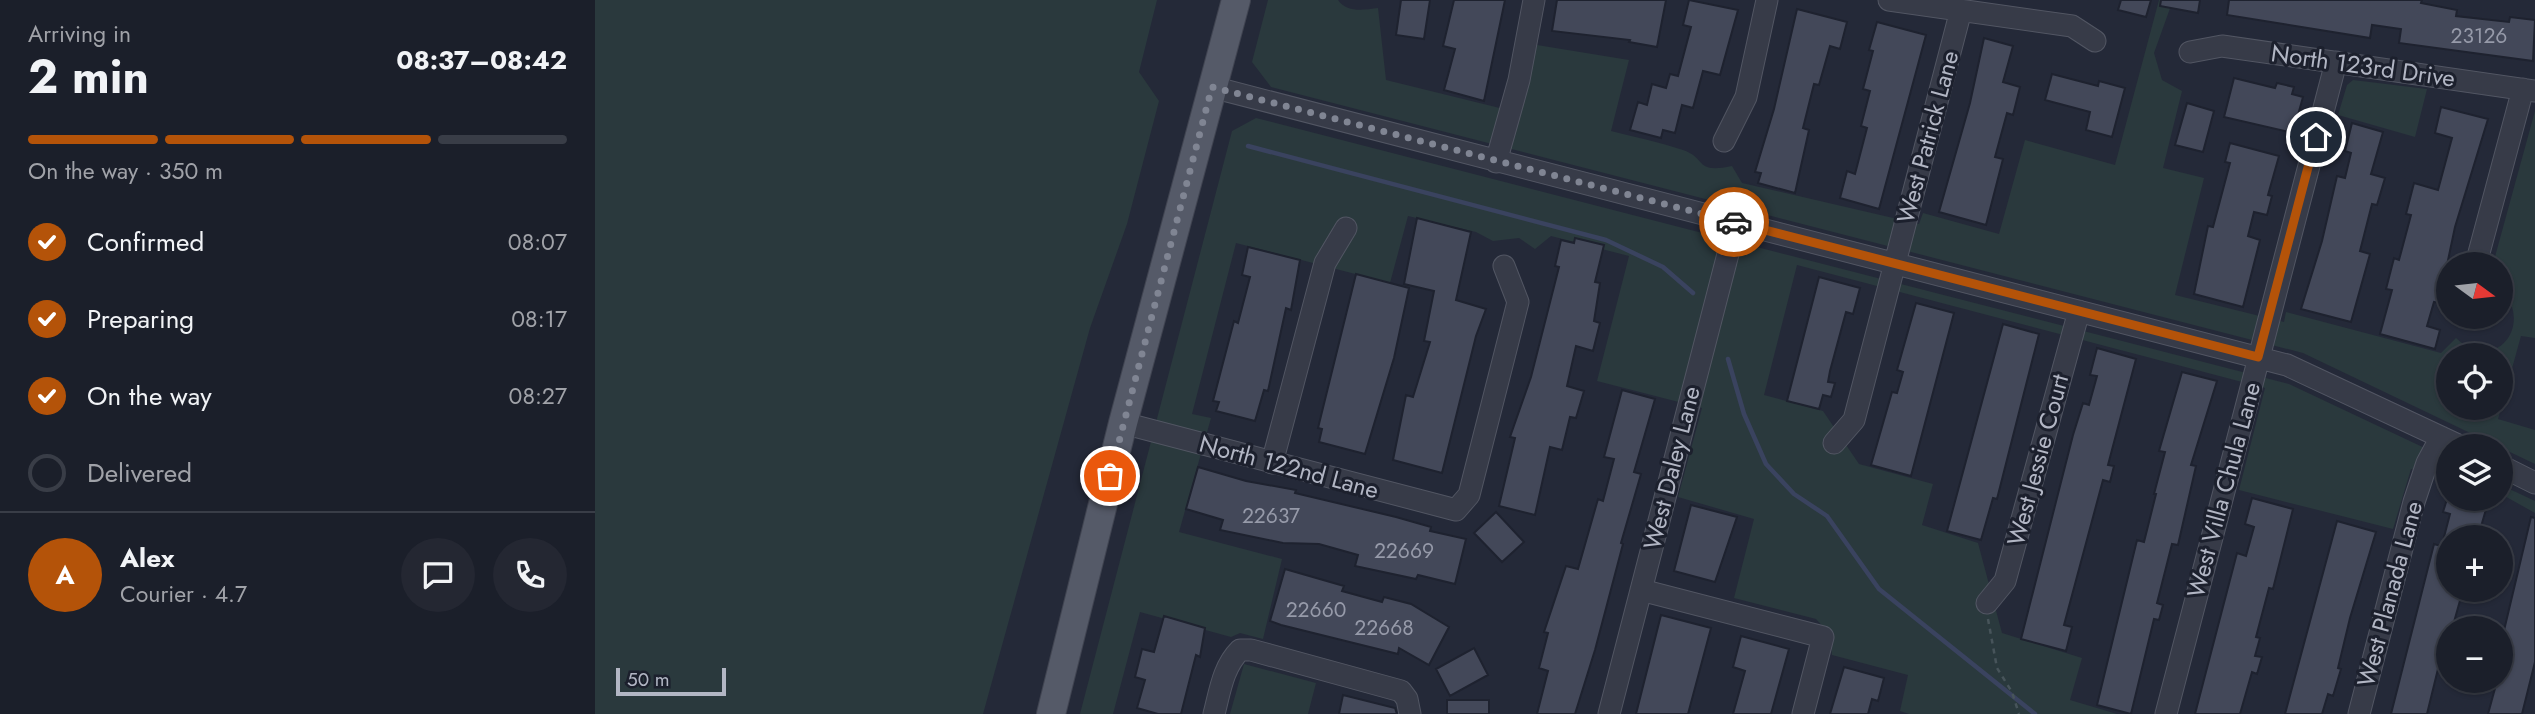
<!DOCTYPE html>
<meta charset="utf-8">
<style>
body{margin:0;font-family:Jost,sans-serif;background:#242732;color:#f1f3f6;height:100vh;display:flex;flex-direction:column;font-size:26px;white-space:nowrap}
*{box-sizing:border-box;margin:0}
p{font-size:23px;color:#a0a2a8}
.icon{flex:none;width:38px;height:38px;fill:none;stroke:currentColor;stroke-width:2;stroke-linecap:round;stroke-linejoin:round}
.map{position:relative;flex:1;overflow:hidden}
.side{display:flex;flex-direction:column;background:#1b1f2a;width:595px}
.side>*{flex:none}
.needle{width:46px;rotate:105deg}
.buttons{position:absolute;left:1841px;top:252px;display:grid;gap:14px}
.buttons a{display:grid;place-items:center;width:77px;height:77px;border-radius:50%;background:#1b1f2a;box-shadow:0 2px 5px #0004,0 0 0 2px #393d47;font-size:35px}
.scale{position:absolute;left:21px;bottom:18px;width:110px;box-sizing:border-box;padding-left:7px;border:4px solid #b2b6c4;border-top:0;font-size:19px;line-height:24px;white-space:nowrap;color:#b2b6c4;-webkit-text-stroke:5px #1c202d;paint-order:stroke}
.pin{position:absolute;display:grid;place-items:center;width:60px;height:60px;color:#fff;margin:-30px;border:4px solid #fff;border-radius:50%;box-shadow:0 2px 7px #0007}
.courier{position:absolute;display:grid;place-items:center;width:70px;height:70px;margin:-35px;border:5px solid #b45309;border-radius:50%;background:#fff;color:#222;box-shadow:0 2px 9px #0007}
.head em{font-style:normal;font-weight:700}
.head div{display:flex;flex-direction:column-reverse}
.head{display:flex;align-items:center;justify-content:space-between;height:119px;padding:0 28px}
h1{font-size:46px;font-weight:700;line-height:52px}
.bar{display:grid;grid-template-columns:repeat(4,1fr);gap:10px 7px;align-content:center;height:84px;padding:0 28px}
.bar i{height:9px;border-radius:5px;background:#393d47}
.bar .on{background:#b45309}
.bar p{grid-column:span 4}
.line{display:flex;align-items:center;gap:18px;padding:0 28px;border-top:2px solid #393d47}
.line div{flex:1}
.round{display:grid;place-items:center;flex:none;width:74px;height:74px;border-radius:37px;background:#242732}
ol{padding:0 28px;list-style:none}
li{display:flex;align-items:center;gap:21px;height:77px}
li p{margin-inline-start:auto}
li .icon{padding:7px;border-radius:50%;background:#b45309;color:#fff;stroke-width:4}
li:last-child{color:#a0a2a8}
li i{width:38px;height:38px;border:4px solid #393d47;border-radius:50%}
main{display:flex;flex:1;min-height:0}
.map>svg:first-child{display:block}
.green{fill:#2a393d;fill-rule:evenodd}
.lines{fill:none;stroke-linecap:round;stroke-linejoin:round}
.stream{stroke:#3a435f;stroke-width:4.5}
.building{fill:#434859;stroke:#1e222f;stroke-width:2}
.minor-casing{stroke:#525663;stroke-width:23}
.major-casing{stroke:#404451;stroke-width:30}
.path{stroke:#47545a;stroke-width:2.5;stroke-dasharray:5 5;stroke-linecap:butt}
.minor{stroke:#373b48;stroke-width:21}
.major{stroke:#555a68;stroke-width:28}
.done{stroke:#808593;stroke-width:7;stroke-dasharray:0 12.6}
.route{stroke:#b45309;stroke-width:9}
.labels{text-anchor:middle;stroke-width:6;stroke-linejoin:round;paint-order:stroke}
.number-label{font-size:21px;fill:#969aa9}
.street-label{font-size:24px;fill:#b2b6c4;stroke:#1c202d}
</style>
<main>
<section class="side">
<div class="head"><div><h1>2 min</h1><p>Arriving in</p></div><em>08:37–08:42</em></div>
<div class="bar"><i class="on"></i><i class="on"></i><i class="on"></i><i></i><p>On the way · 350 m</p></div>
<ol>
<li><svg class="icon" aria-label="check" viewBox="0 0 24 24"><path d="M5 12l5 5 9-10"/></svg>Confirmed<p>08:07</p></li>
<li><svg class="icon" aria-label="check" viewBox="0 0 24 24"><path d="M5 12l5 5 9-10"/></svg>Preparing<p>08:17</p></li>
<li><svg class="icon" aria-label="check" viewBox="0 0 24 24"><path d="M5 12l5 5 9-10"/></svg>On the way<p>08:27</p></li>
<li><i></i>Delivered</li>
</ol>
<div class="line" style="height:126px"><b class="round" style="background:#b45309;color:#fff">A</b><div><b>Alex</b><p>Courier · 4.7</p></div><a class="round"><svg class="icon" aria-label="chat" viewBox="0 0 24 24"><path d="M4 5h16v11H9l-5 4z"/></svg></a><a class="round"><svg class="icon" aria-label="phone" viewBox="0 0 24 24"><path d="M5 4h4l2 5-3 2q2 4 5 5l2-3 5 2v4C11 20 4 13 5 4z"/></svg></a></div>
</section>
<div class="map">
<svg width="1940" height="714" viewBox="0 0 1940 714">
<rect width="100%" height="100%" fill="#242938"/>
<path class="green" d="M0,0H562L544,72L564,101L532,224L495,328L388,714H0Z
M673,0H743C752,13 769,10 783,8L791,80L925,113L942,45L1034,60L1016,131C1040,137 1064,142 1088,150C1112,158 1099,174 1137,166L1147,183L1324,224L1328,213L1404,234L1430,140L1520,165L1564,0H1578L1559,53L1567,80L1587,91L1568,168L1609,178L1580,295L1689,322L1691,312L1846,353L1861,338C1900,376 1940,324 1906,289V264H1898L1940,111V338L1926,336L1903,419L1940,430V464L1708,353L676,87L657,62ZM1853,355H1906V408H1853Z
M1758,80L1832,89L1820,137L1743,115L1752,85Z
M661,118L1694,384L1853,459V479L1816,469L1798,529L1644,490L1670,388L1202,265L1169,395L1228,411L1264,464L1338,484L1327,525L1383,543L1407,633L1487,658L1475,700L1522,714H1314L1305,711L1313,675L1237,655L1235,634L1221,619L1139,598L1159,519L1083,497L1107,408L1002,381L1034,256L956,236L940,249L924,238L898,241L881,232L813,216L795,283L641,243L597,414L616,418L584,532L687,559L668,639L645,633L636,637L545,612L518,714H485L637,131Z
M1906,485L1940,501V513L1906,494Z
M649,664L721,683L713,714H635Z"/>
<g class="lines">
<path class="stream" d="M653,146L1011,240L1068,267L1098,293
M1133,359L1149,414L1171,464L1199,494L1232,516L1284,589L1440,714"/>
</g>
<path class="building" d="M806,0H835L829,39L801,35Z
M859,0H910L889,101L849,90L860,49L848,46Z
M962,0H1071L1062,47L1034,42L1035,40L957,31Z
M1094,0L1143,10L1125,75L1108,71L1098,108L1087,105L1080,133L1068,130L1066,138L1035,130L1043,102L1052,105L1057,84L1071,88L1075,74L1083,76L1096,27L1088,25Z
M1526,0H1556L1551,17L1523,10Z
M1566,0H1605L1603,13L1565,6Z
M1634,0H1827L1826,3L1862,10L1861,16L1914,22L1915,17L1940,20L1938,61L1804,43L1806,29L1777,25L1775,38L1632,15Z
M1202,9L1252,22L1245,49L1235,46L1224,85L1219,84L1208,128L1214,130L1200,193L1163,183L1166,173L1160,172L1179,109Z
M1282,22L1331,35L1284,209L1245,198L1252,171L1260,174L1272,128L1266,126L1275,91L1268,89L1278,51L1274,50Z
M1389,38L1418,46L1408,82L1425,87L1418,115L1412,113L1400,157L1408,159L1391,225L1344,212L1375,103Z
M1457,74L1503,86L1504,81L1530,88L1517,137L1491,130L1495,112L1450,100Z
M1639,78L1680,88L1682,83L1699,87L1697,94L1708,97L1698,133L1629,117Z
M1592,103L1619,111L1608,152L1580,145Z
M1846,107L1893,119L1860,227L1844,303L1839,302L1832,326L1845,330L1840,349L1785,334L1797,290L1791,289L1799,258L1804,260L1816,215L1811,214L1819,183L1843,190L1857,138L1840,133Z
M1757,123L1788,132L1776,174L1790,178L1782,205L1777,204L1765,251L1775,254L1756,322L1706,309L1727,241L1742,176L1750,178L1756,153L1750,151Z
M1635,143L1684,156L1673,195L1677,196L1672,215L1659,212L1653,236L1665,240L1648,307L1599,294L1613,226L1618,227L1635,163L1630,162Z
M822,218L876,232L861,300L891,309L881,336L847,473L798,460L811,395L818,397L835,342L829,341L839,291L809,284Z
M980,238L1009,245L1000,282L1005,283L999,321L1005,323L998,351L981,346L972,386L989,391L981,418L975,417L967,450L955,447L940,515L904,506L920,438L915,437L936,377L964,267L960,266L966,240L979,243Z
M653,247L705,260L696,310L691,308L673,391L669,390L660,421L621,411L624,402L618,401L639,321L643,323L655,277L647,275Z
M761,274L814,288L799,358L770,454L724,442L727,429L723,428Z
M1224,277L1265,288L1258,314L1251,312L1235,371L1233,382L1240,383L1236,397L1228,395L1224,409L1192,401Z
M1321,303L1359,313L1316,476L1276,465L1297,392L1302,393L1308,372L1302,370Z
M1408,324L1444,334L1402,499L1398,498L1386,540L1352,531Z
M1502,348L1541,359L1513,465L1519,466L1515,482L1508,480L1469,625L1477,627L1471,651L1426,639L1478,435L1488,403L1494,405L1502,376L1495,375Z
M1587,372L1622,381L1596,465L1601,466L1583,545L1577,544L1562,603L1568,605L1564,620L1559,619L1536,714L1502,705L1542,540L1549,542L1561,494H1559L1570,452L1564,451Z
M1027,390L1060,399L1039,472L1046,474L1026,543L1028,544L1000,650L980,714H942L953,671L944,668L953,633L949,632L971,566L983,569L1003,499L1008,501L1019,459L1009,457Z
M603,467L651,481L701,490L700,493L801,517L836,527L835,531L871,539L860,584L823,575L821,579L760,566L763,555L724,544L688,543L625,530L628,520L591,509Z
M1657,498L1698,509L1678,589L1674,588L1661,637L1665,638L1660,656L1667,657L1662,674L1657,672L1645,714H1600L1642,553L1651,556L1659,527L1650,524Z
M1852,499H1894L1883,537H1849L1855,514L1848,512Z
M1096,505L1142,517L1120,582L1079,571Z
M901,512L929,542L907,562L879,533Z
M1936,517L1940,518V662L1927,714H1893L1902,681H1906L1910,644L1906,643Z
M1742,521L1781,532L1755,618L1743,668L1746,669L1738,696L1733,694L1727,714H1690Z
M1839,544L1853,548V590H1868L1859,622L1853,628L1832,714H1796Z
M690,569L749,586L747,591L787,602L789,597L816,604L854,627L834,665L804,648L803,654L686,625L675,621Z
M1066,615L1116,628L1093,714H1041Z
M569,616L610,628L605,657L601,655L586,714H563L542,708L550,680L540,677L547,649L559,652Z
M1146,636L1194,649L1176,714H1138L1150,671L1138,667Z
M879,648L893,675L855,696L841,669Z
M1249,667L1289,678L1283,701L1277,699L1273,714H1235Z
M748,695L800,708L802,714H744Z
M852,700H894V714H852Z"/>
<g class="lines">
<defs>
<path id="minor" d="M1294,0L1477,26L1500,41
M1595,52L1627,46L1940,91
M617,87L1692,365L1865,446
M1129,141L1151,97L1172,0
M901,162L924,80L939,0
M1881,264L1928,89
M528,423L861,510L874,495L923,302L909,266
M1239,443L1259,420L1366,10
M677,463L730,263L751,228
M1906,466L1940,483
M1046,590L1228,637L1208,714
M1392,603L1410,581L1484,311
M619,714C625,691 628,667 645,650H656L806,691L812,699L815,714
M1014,714L1141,223
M1571,714L1741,62
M1764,714L1819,502L1832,463L1846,437"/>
<path id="major" d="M456,714L528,423L641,0"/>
</defs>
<use href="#minor" class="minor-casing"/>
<use href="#major" class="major-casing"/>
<path class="path" d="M1393,619L1402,668L1417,692L1424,714"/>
<use href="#minor" class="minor"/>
<use href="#major" class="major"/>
</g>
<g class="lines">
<path class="done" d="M515,476L617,87L1139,222"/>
<path class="route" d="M1139,222L1663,357L1721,137"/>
</g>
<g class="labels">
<g class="number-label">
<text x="1884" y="43">23126</text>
<text x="676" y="523">22637</text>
<text x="809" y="558">22669</text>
<text x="721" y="617">22660</text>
<text x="789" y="635">22668</text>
</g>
<g class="street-label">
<text transform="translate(1768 66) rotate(8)" y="8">North 123rd Drive</text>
<text transform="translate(1333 137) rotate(-75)" y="8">West Patrick Lane</text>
<text transform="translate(1443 460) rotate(-75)" y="8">West Jessie Court</text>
<text transform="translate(694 467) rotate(15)" y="8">North 122nd Lane</text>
<text transform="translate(1077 468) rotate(-76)" y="8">West Daley Lane</text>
<text transform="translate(1629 490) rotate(-75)" y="8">West Villa Chula Lane</text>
<text transform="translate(1795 594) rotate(-75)" y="8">West Planada Lane</text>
</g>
</g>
</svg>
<div class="buttons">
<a><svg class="needle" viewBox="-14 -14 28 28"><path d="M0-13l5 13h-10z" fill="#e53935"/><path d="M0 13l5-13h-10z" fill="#a0a2a8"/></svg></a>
<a><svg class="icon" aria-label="locate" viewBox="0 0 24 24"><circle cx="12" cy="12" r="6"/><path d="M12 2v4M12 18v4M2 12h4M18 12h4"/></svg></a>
<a><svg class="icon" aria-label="layers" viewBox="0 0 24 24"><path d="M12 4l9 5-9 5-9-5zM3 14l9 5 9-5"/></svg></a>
<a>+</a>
<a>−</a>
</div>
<div class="scale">50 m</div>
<div class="pin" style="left:515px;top:476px;background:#ea580c"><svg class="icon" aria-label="bag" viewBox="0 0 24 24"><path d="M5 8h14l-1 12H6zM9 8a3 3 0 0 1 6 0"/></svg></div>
<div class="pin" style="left:1721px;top:137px;background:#1f2937"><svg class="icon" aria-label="home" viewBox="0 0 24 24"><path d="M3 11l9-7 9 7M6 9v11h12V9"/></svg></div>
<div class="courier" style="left:1139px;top:222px"><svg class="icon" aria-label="car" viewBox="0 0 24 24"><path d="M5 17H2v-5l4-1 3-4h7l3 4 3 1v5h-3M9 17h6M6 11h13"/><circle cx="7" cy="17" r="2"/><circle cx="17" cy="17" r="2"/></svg></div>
</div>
</main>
